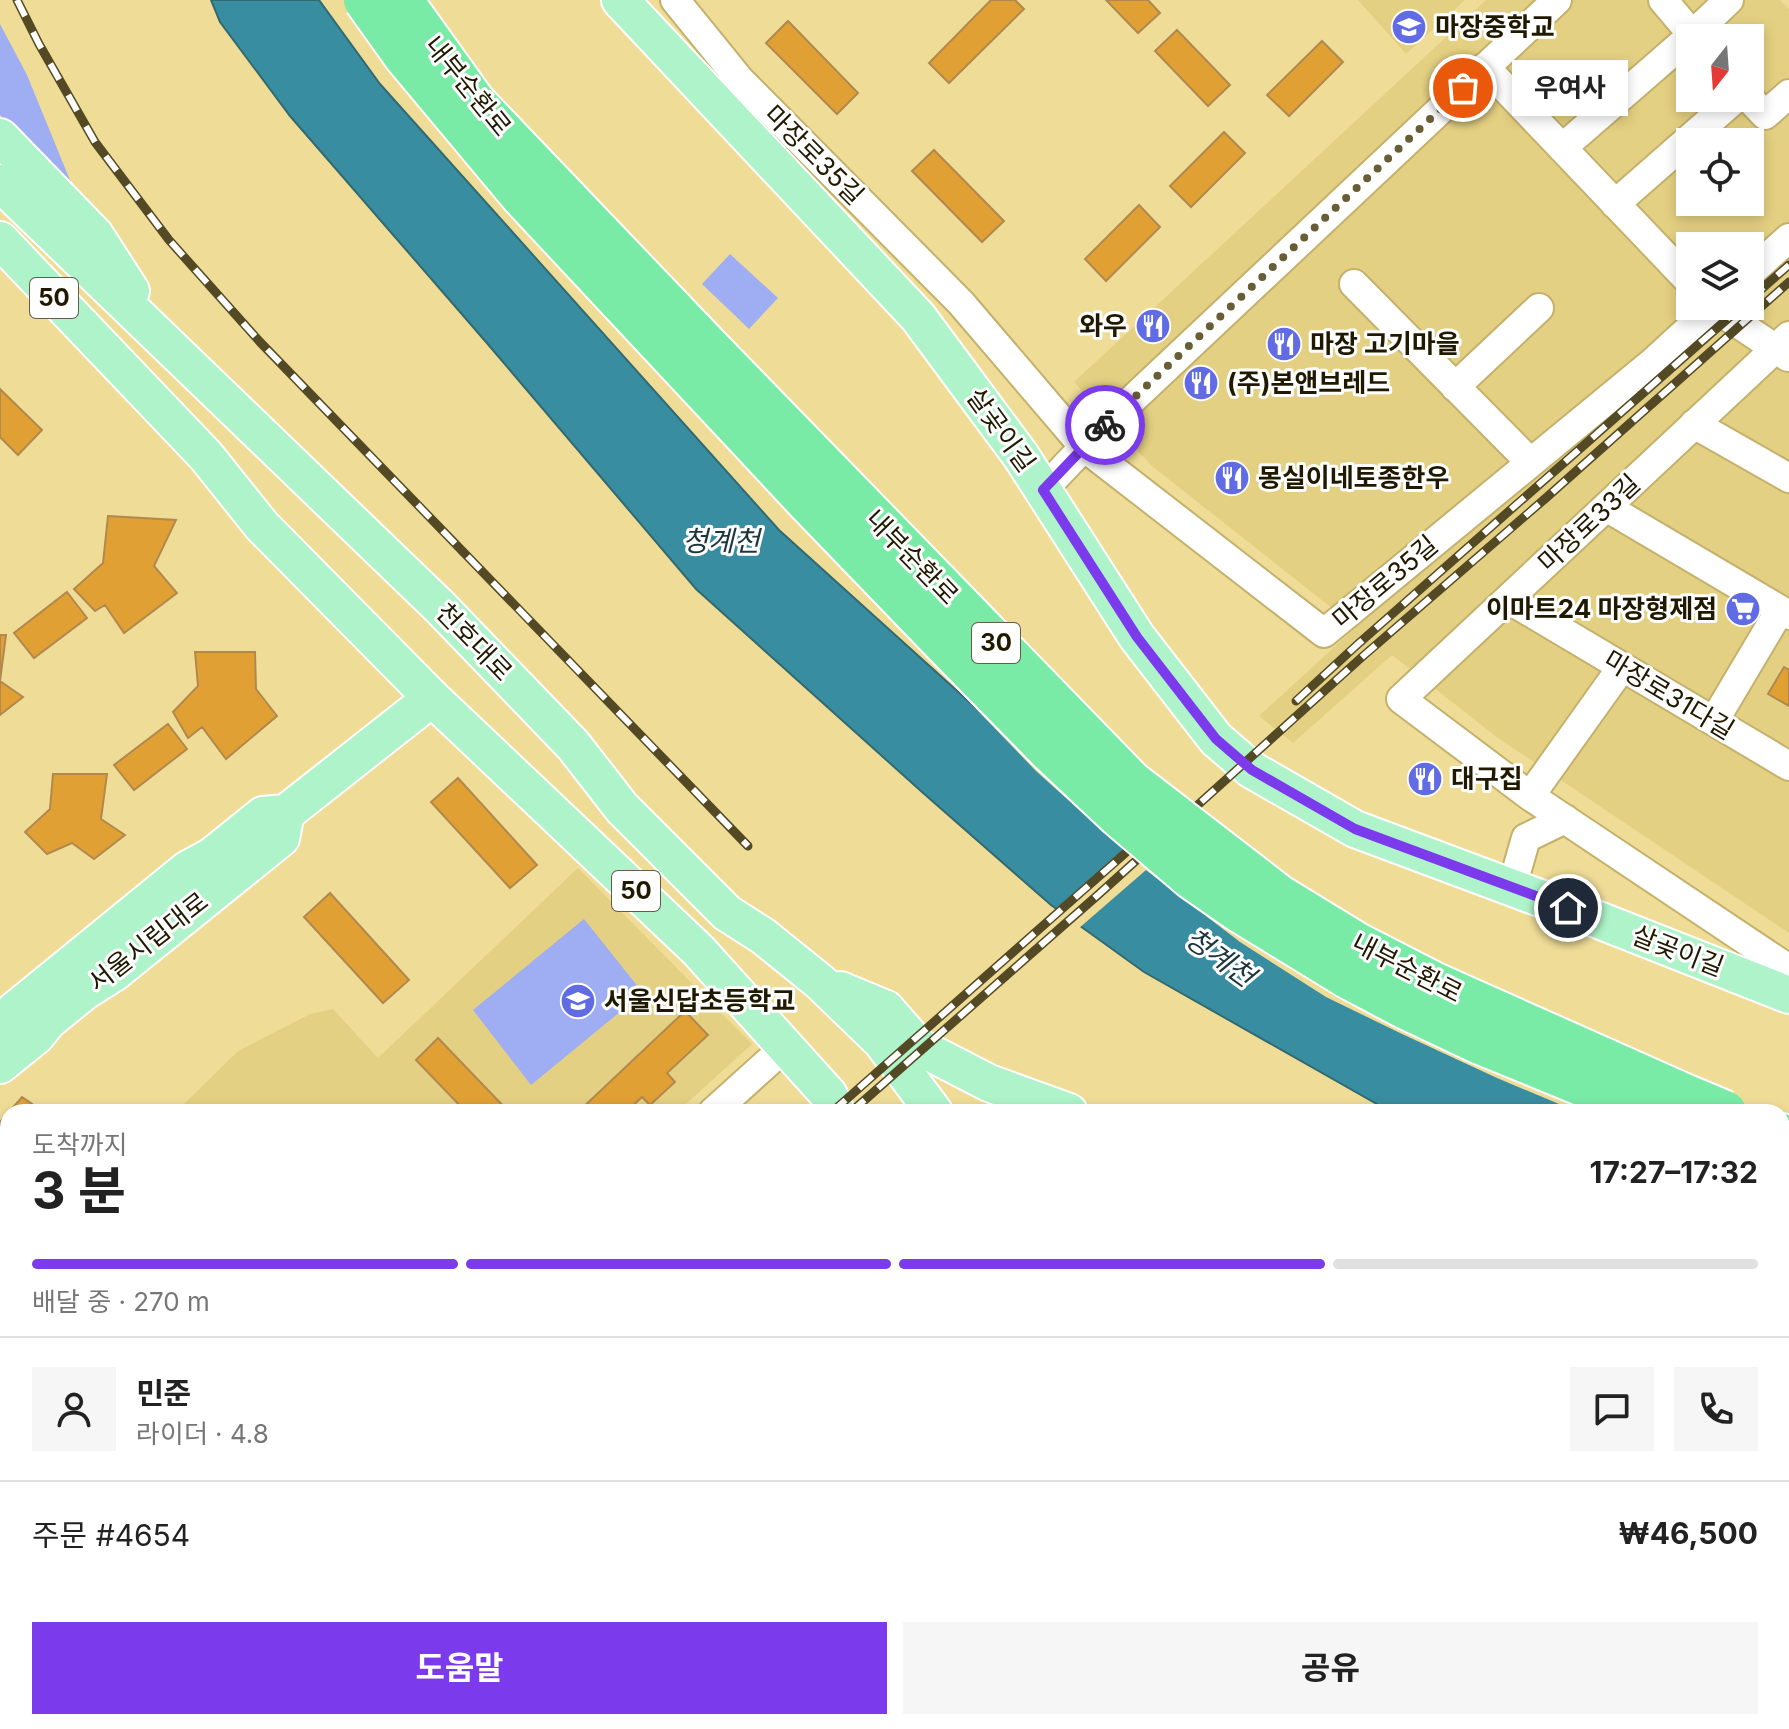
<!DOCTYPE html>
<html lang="ko">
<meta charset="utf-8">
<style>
body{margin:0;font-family:Inter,"Noto Sans KR",sans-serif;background:#f6f6f6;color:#222;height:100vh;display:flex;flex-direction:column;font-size:30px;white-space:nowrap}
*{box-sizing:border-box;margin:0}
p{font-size:26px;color:#767676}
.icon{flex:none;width:44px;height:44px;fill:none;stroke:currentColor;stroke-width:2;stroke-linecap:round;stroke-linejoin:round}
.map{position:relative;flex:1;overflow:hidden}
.drawer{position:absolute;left:0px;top:1104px;width:1790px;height:626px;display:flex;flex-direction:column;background:#fff;border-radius:24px 24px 0 0;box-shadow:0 4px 12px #0003}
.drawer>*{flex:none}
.needle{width:52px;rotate:197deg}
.tools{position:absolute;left:1676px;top:24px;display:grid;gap:16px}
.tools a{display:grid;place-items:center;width:88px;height:88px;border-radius:0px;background:#fff;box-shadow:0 4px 12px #0003;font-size:40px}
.pin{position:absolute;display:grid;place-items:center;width:68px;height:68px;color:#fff;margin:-34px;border:4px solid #fff;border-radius:50%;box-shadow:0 2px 8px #0007}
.courier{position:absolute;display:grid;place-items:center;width:80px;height:80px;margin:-40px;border:6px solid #7c3aed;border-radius:50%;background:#fff;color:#222;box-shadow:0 2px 10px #0007}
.bubble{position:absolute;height:56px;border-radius:0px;background:#fff;box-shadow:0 4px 12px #0003;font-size:26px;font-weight:700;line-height:56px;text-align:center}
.summary em{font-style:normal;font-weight:700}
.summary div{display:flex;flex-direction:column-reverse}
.summary{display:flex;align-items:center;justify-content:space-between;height:136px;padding:0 32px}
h1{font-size:52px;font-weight:700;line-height:60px}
.bar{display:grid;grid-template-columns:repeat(4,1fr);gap:12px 8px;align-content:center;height:96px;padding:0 32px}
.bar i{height:10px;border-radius:6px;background:#e0e0e0}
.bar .selected{background:#7c3aed}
.bar p{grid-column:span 4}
.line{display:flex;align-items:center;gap:20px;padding:0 32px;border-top:2px solid #e0e0e0}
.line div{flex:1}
.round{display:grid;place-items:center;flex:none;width:84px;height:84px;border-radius:0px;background:#f6f6f6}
.primary-button{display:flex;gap:16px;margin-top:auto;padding:16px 32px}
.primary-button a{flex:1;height:92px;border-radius:0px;background:#7c3aed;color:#fff;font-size:32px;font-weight:700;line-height:92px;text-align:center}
.primary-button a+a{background:#f6f6f6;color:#222}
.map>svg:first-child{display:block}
.built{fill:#e4d082;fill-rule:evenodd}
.green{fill:#9fadf3}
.water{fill:#398da0;stroke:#326a70;stroke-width:2}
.pier{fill:#efdd97}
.building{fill:#e1a034;stroke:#b1894e;stroke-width:2}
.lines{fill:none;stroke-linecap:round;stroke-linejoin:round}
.minor-casing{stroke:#c3b16c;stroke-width:32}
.major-casing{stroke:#fff;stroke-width:40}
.highway-casing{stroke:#fff;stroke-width:46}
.minor{stroke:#fff;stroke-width:28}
.major{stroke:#aff3ca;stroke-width:36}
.highway{stroke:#79eba6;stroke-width:42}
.rail-casing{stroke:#534a25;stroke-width:9}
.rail{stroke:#fefefe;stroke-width:6;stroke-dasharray:18;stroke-linecap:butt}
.highway-bridge-casing{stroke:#fff;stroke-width:46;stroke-linecap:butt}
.highway-bridge{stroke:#79eba6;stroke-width:42}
.done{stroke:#685e35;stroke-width:8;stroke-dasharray:0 14.4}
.route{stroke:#7c3aed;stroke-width:10}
.labels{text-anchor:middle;stroke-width:6;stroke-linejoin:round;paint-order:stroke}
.shield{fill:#fefefe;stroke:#635e4c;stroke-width:2}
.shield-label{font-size:24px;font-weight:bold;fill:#201900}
.poi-label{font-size:26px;font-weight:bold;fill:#201900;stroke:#fefefe;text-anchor:start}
.street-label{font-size:26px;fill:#201900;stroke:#fefefe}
.water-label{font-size:28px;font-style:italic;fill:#1c363d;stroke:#fefefe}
</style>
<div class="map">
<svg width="1789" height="1729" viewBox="0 0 1789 1729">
<rect width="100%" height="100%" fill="#efdd97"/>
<path class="built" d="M1358,0H1465L1406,54Z
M1486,0H1780L1789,9V933L1498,738L1392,655L1293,743L1259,716L1356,627L1152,466L1074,382ZM1690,38H1750V98H1690ZM1690,142H1750V202H1690ZM1690,246H1750V306H1690Z
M578,868L752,1044L677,1112H176L238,1051L310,1014L333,1009L378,1058Z
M90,1722H232L224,1729H82Z"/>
<path class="green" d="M0,24L27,75L74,190L0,115Z
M730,254L778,298L749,329L702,284Z
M584,919L643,993L531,1085L473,1010Z
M1782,1401L1789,1403V1554L1782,1574Z"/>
<path class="water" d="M211,0H319L380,84L779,530L1151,866L1603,1112H1391L1144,972L1051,905L922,792L696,589L486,342L290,116L220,22Z"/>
<path class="pier" d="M931,662L1153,863L1607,1112H1578L1497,1078L1400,1033L1326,997L1240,942L1146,870L1078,929L1055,912L1124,850L1036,771Z"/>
<path class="building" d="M991,0H1015L1024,9L949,83L929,63Z
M1106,0H1148L1160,13L1138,33Z
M788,21L858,93L837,114L766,43Z
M1177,30L1230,85L1208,106L1155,51Z
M1322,41L1343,62L1289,116L1267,95Z
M1224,132L1245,153L1191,207L1170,186Z
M934,150L1004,221L982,242L912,171Z
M1139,205L1160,227L1106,281L1085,259Z
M0,389L42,430L18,455L0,437Z
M108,516L176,520L154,566L177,593L124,633L105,605L95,611L74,589L103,563Z
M67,592L87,618L34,658L14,633Z
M0,635H6L0,681L23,697L0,715Z
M195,652H255L256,689L277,716L226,759L202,727L188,738L173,712L198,686Z
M1784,667L1789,670V706L1768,694Z
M168,724L187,749L134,790L114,765Z
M53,774H107L101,819L125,835L94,859L72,843L47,854L25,832L50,809Z
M458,778L537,865L510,888L431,802Z
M330,893L409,980L383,1003L304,917Z
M685,1011L708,1035L667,1073L675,1082L650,1105L642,1097L626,1112H578Z
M438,1038L509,1112H466L416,1060Z
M22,1097L44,1112H9Z
M8,1113V1158L0,1160V1122Z
M6,1421L8,1422V1640L0,1657V1481L4,1469L0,1468V1427Z
M1208,1722H1291L1285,1729H1203Z
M1291,1722H1345L1342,1729H1300Z"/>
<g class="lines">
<defs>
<path id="minor" d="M675,0L740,80L961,303L1084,447L1324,633L1653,362L1714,306
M1663,0L1695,38
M1485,67L1690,282
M1749,98L1765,115L1789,94
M1562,148L1692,35L1729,0
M1615,204L1736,98
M1750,273L1789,238
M1354,284L1530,462
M1712,306L1788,357
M1789,336L1401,699L1530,796L1780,963L1789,981
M1455,387L1539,308
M1694,424L1789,478
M1043,490L1101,429L1557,0
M1606,507L1789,615
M1508,599L1789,766
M1714,721L1780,610
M1530,796L1622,667
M1512,887L1526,838L1565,819
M713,1112L785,1047
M0,1337L8,1340
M448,1722L457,1729
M916,1722L925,1729
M4,1729L13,1722
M247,1729L254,1722
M393,1729L398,1722
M481,1729L486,1722
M584,1729L589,1722
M691,1729L697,1722
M807,1729L813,1722
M1052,1729L1057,1722
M1178,1729L1183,1722"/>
<path id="major" d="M620,0L918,317L1021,456L1137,637L1216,739L1252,770L1355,829L1596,919L1789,995
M0,137L95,235L131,291
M0,183L440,607L573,745L622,808L727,913L763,936L820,982L882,1042L934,1112
M0,240L206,456L262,526L432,698L698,950L829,1095L836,1112
M840,990L886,1009L919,1047L989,1083L1069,1112
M0,1029L15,1010L188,869L212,856L263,815L286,813L432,698
M0,1065L36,1036L48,1021L85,991L115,972L281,838L286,813
M1782,1366L1789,1367
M1782,1674L1789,1669
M1782,1719L1789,1701
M1629,1722L1638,1729
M1695,1722L1703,1729"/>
<path id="highway" d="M1782,1135L1789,1138"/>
</defs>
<use href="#minor" class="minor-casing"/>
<use href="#major" class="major-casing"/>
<use href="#highway" class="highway-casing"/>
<use href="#minor" class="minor"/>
<use href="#major" class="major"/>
<use href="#highway" class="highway"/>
<defs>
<path id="rail" d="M17,0L39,44L95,142L169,240L260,342L748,846
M1750,299L1789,265
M1296,701L1358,644L1742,306
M832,1112L1147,834
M851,1112L1099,894L1362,657L1547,497L1789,282
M138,1729L146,1722
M159,1729L167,1722"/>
</defs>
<use href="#rail" class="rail-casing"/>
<use href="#rail" class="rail"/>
<defs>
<path id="highway-bridge" d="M365,0L405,56L522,196L809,503L947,646L1050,751L1118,815L1192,878L1238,910L1349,978L1404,1007L1478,1042L1649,1112
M401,0L474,102L708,347L1131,782L1280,897L1357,944L1435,984L1682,1094L1725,1112"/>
</defs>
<use href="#highway-bridge" class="highway-bridge-casing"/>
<use href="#highway-bridge" class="highway-bridge"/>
</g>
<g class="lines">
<path class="done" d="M1105,425L1463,88"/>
<path class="route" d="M1105,425L1043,490L1137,637L1216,739L1252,770L1355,829L1568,908"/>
</g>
<defs>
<symbol id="school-disc" viewBox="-11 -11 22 22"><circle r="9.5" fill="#616ce4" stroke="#fefefe"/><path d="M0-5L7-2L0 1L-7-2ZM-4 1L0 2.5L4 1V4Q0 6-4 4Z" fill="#fff"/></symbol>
<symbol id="restaurant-disc" viewBox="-11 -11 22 22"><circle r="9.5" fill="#616ce4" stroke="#fefefe"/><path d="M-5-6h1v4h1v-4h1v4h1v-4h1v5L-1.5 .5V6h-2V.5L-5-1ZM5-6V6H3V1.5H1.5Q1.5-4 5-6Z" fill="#fff"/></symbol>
<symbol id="supermarket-disc" viewBox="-11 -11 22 22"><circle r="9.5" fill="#616ce4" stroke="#fefefe"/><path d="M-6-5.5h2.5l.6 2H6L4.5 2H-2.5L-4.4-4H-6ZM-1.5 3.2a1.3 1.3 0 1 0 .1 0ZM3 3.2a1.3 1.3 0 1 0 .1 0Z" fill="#fff"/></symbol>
</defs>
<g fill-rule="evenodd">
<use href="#school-disc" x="1389" y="7" width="40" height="40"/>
<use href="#restaurant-disc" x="1133" y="306" width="40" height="40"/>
<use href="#restaurant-disc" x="1264" y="324" width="40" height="40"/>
<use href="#restaurant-disc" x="1181" y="363" width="40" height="40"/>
<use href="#restaurant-disc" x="1212" y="458" width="40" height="40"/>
<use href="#supermarket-disc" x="1723" y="589" width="40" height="40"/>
<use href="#restaurant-disc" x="1405" y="759" width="40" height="40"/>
<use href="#school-disc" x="558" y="981" width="40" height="40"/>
</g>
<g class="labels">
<g class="shield">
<rect x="30" y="278" width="48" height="40" rx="6"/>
<rect x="972" y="623" width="48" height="40" rx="6"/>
<rect x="612" y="871" width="48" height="40" rx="6"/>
</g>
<g class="shield-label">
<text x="54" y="306">50</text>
<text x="996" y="651">30</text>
<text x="636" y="899">50</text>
</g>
<g class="poi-label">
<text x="1435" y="36">마장중학교</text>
<text x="1127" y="335" text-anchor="end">와우</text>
<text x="1310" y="353">마장 고기마을</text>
<text x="1227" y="392">(주)본앤브레드</text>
<text x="1258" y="487">몽실이네토종한우</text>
<text x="1717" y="618" text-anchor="end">이마트24 마장형제점</text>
<text x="1451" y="788">대구집</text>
<text x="604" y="1010">서울신답초등학교</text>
</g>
<g class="street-label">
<text transform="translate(468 86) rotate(51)" y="9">내부순환로</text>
<text transform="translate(814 155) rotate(45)" y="9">마장로35길</text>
<text transform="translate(1001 430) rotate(54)" y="9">살곶이길</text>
<text transform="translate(1589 523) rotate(-43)" y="9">마장로33길</text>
<text transform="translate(912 557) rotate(46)" y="9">내부순환로</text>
<text transform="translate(1385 582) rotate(-40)" y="9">마장로35길</text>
<text transform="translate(474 642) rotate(46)" y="9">천호대로</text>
<text transform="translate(1669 695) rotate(31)" y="9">마장로31다길</text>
<text transform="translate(148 942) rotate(-38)" y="9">서울시립대로</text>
<text transform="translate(1678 951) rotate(21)" y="9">살곶이길</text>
<text transform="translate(1407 968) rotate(27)" y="9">내부순환로</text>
</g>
<g class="water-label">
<text x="721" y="551">청계천</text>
<text transform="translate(1220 957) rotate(36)" y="10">청계천</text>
</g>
</g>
</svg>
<div class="tools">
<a><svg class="needle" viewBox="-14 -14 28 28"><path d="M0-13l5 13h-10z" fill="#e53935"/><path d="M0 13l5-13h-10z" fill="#767676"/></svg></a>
<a><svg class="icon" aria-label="locate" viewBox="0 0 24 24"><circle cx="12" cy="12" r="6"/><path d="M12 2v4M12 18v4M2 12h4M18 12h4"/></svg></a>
<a><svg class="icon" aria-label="layers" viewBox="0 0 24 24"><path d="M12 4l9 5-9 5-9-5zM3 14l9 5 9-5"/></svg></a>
</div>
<div class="pin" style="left:1463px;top:88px;background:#ea580c"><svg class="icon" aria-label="bag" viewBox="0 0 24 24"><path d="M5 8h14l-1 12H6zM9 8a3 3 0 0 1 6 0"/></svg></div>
<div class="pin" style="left:1568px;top:908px;background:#1f2937"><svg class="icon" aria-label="home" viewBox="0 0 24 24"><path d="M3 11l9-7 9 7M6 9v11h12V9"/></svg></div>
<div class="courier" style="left:1105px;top:425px"><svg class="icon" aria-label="bike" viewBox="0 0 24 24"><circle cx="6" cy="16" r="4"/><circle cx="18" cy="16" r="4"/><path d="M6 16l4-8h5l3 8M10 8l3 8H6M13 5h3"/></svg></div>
<div class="bubble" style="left:1512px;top:60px;width:116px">우여사</div>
<section class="drawer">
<div class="summary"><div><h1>3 분</h1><p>도착까지</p></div><em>17:27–17:32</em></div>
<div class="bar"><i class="selected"></i><i class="selected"></i><i class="selected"></i><i></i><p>배달 중 · 270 m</p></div>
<div class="line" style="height:144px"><a class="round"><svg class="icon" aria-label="person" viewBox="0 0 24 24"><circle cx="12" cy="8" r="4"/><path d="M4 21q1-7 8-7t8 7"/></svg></a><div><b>민준</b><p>라이더 · 4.8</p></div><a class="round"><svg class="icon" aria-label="chat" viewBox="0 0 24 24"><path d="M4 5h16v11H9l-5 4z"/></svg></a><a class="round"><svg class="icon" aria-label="phone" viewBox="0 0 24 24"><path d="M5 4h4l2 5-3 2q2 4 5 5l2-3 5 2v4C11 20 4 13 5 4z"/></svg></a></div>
<div class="line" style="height:104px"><div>주문 #4654</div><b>₩46,500</b></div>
<div class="primary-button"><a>도움말</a><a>공유</a></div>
</section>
</div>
